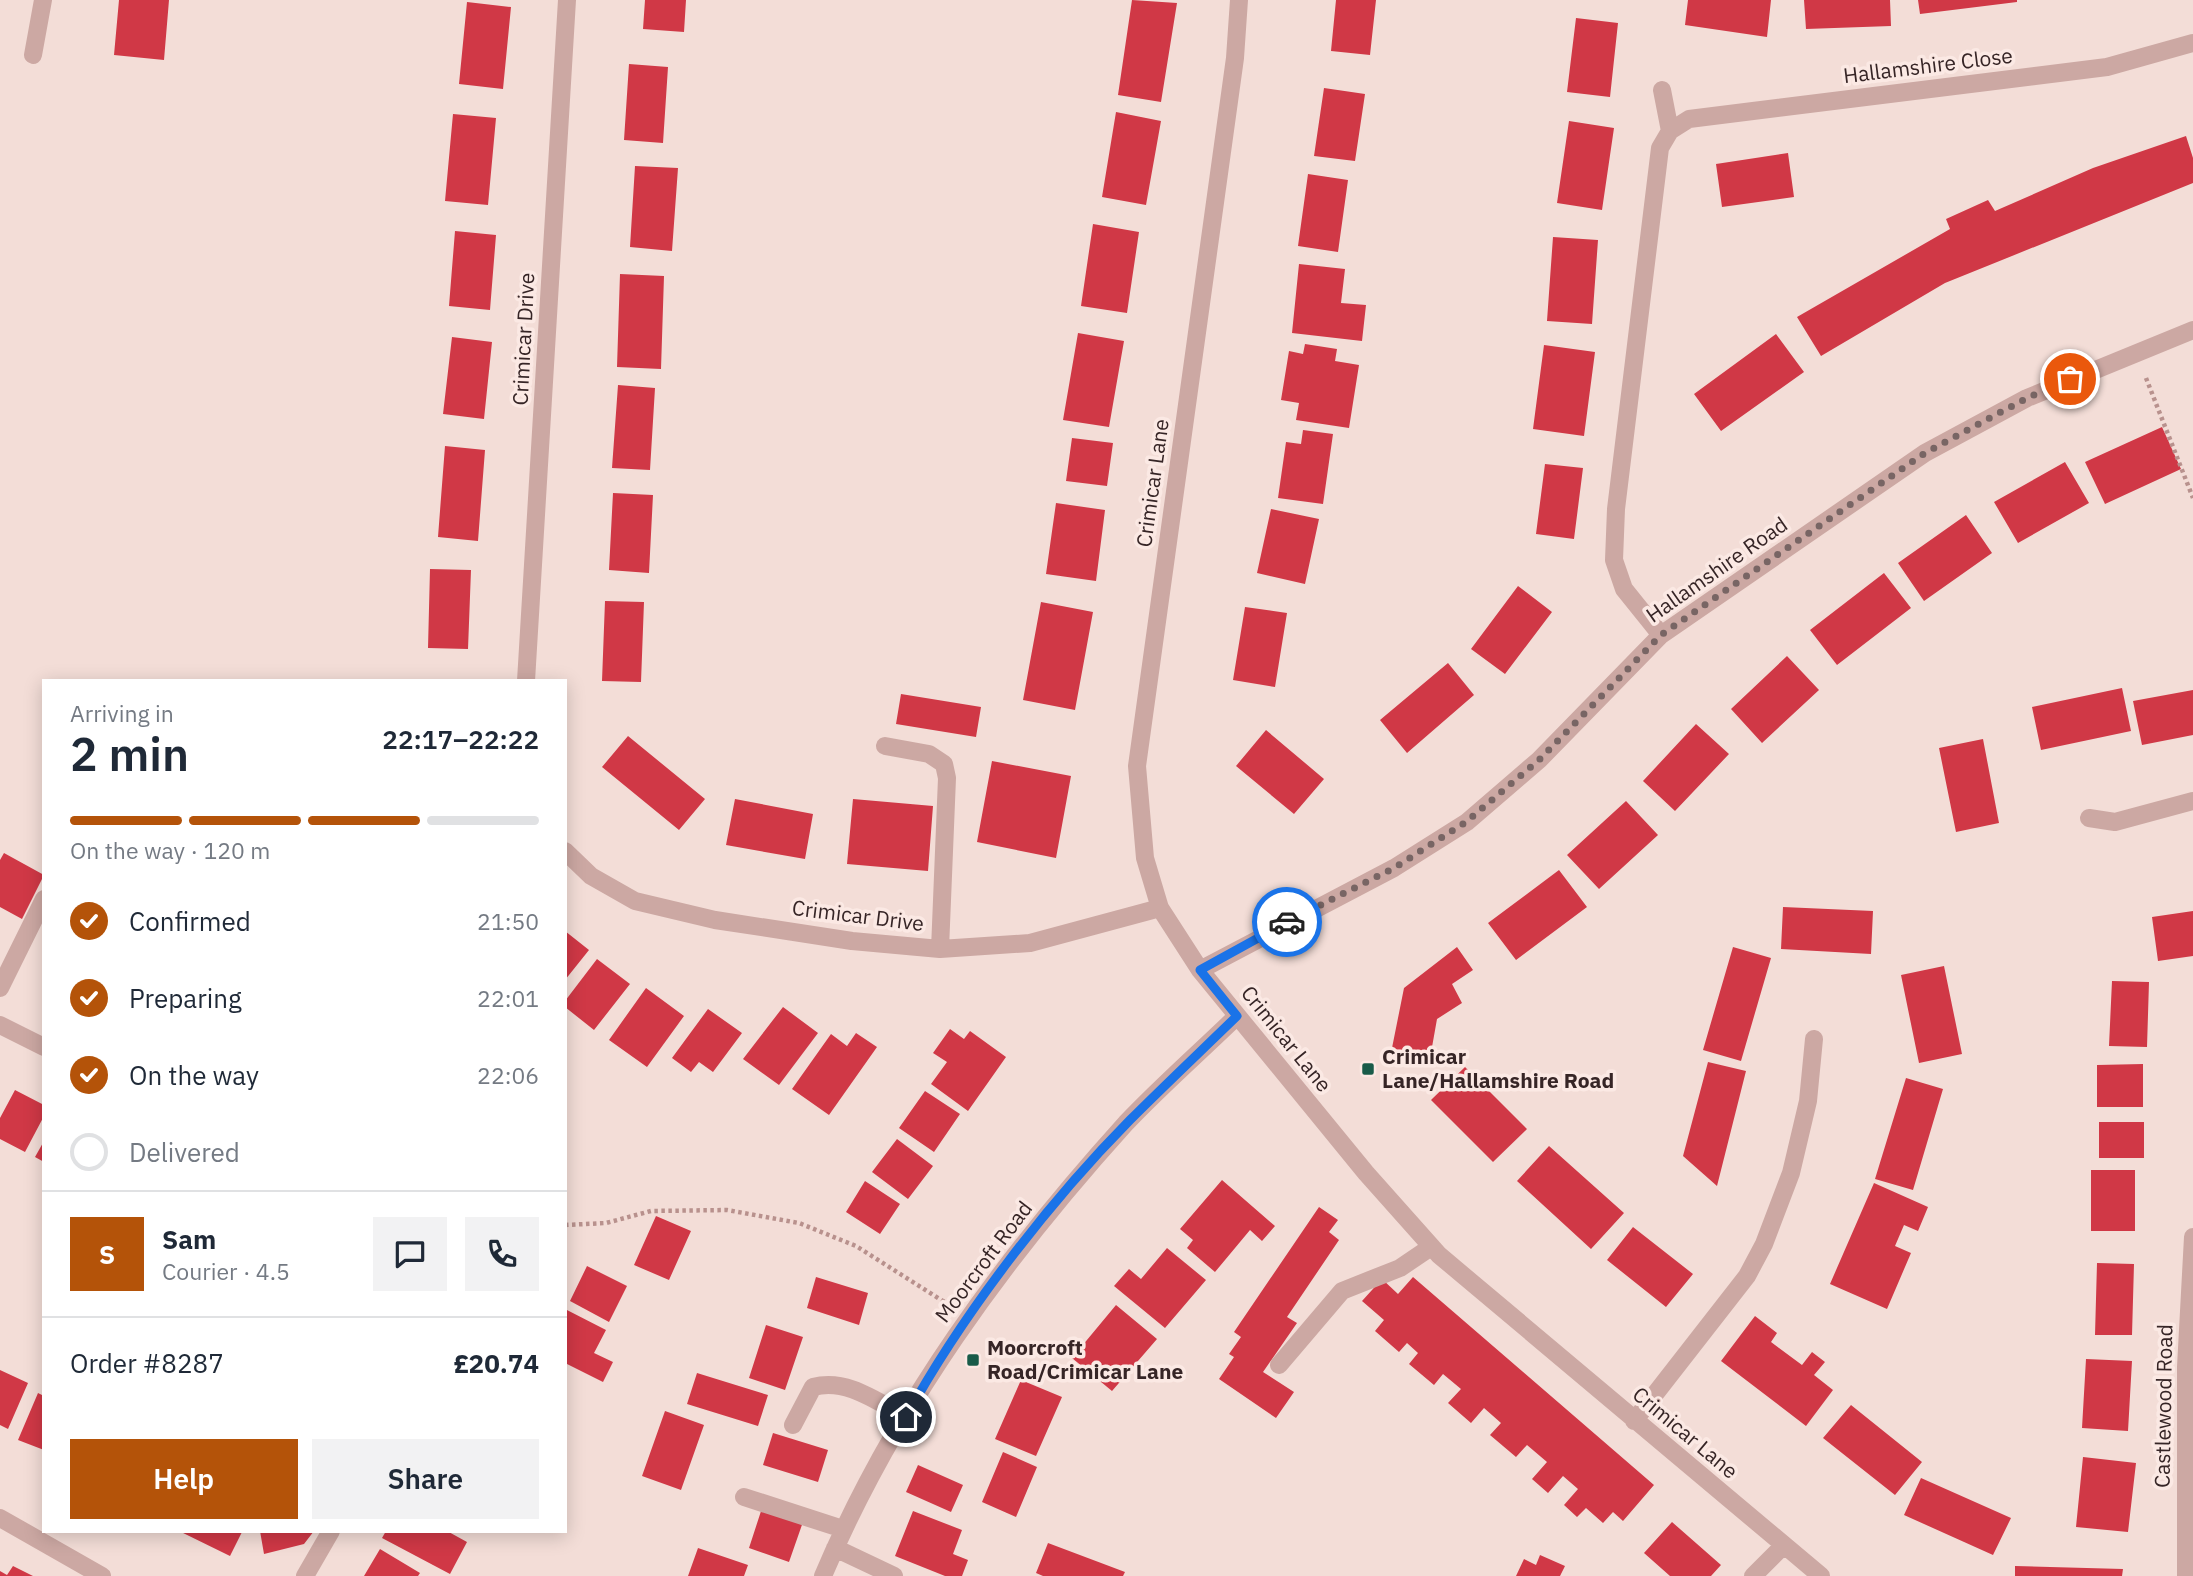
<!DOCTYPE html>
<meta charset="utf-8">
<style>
body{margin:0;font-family:"IBM Plex Sans",sans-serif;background:#f2f2f3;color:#1f2937;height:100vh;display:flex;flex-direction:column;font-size:26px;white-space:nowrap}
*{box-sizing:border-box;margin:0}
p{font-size:23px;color:#747a83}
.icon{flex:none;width:38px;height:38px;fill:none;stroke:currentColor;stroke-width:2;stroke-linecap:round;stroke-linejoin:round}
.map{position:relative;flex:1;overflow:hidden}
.side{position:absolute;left:42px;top:679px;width:525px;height:854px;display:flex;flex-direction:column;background:#fff;border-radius:0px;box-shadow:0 4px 18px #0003}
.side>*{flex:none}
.pin{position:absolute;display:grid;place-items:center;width:60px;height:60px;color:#fff;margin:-30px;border:4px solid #fff;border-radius:50%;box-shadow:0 2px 7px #0007}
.courier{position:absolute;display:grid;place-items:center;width:70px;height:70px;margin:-35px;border:5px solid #1a73e8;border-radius:50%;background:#fff;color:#222;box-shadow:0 2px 9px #0007}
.overview em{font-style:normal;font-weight:600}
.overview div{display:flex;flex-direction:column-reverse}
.overview{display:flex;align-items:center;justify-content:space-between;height:119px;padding:0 28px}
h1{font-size:46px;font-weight:600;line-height:52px}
.bar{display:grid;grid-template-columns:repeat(4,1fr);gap:10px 7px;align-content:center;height:84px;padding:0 28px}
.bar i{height:9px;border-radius:5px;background:#e0e1e3}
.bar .active{background:#b45309}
.bar p{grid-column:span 4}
.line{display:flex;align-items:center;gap:18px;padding:0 28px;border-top:2px solid #e0e1e3}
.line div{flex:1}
.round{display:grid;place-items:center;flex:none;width:74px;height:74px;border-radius:0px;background:#f2f2f3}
ol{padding:0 28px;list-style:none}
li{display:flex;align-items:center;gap:21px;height:77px}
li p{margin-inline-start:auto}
li .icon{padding:7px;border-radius:50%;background:#b45309;color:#fff;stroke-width:4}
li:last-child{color:#747a83}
li i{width:38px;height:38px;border:4px solid #e0e1e3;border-radius:50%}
.button{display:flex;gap:14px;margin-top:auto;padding:14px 28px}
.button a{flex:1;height:80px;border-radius:0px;background:#b45309;color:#fff;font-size:28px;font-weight:600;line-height:80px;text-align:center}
.button a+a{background:#f2f2f3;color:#1f2937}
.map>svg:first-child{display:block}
.building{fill:#d03846}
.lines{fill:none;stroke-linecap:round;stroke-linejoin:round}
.path{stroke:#b8918d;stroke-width:4.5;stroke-dasharray:3.5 3.5;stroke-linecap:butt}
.minor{stroke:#cca8a3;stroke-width:18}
.done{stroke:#786564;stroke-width:7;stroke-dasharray:0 12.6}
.route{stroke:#1a73e8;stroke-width:9}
.poi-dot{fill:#185b49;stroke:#fbe9e4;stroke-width:2.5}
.labels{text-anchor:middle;stroke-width:7;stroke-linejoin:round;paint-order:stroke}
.street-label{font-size:21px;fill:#362526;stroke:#fbe9e4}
.poi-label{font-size:21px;font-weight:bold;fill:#362526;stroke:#fbe9e4;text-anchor:start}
</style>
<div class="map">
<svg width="2193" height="1576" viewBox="0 0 2193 1576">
<rect width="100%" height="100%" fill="#f3ddd7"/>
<path class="building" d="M119,0H169L164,60L114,55Z
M645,0H686L684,32L643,29Z
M1132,0L1177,3L1161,102L1118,95Z
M1336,0H1376L1370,55L1331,51Z
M1688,0H1771L1767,37L1685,25Z
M1804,0H1890L1891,26L1806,29Z
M1918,0H2017V2L1920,14Z
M467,2L511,7L503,89L459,84Z
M1576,18L1618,23L1610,97L1567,92Z
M629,64L668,67L663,143L624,140Z
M1324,88L1365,94L1355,161L1314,156Z
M1116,112L1161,121L1146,205L1102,197Z
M453,114L496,118L488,205L445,201Z
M1569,121L1614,128L1602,210L1557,203Z
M2186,136L2193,158V183L1945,283L1821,356L1797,317L1950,229L1946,219L1988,200L1995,211L2093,168Z
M1788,153L1794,197L1722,207L1716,164Z
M635,166L678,168L672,251L630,247Z
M1308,174L1348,180L1338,252L1298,246Z
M1093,224L1139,232L1127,313L1081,306Z
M455,231L496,235L490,310L449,306Z
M1553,237L1598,240L1592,324L1547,321Z
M1299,264L1345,269L1341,303L1366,305L1362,341L1292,333Z
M620,274L664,276L661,369L617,367Z
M1078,333L1124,341L1109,427L1063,420Z
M1776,334L1804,372L1721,431L1694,394Z
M452,337L492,342L484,419L443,414Z
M1305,344L1337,349L1335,361L1359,365L1349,428L1296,420L1299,403L1281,400L1289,351L1303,354Z
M1544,345L1595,352L1584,436L1533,429Z
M618,385L655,388L650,470L612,468Z
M2162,427L2181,469L2105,504L2085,462Z
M1303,430L1333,434L1323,504L1278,498L1286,442L1301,444Z
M1072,438L1113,443L1107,486L1066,481Z
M445,446L485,450L478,541L438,537Z
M2065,462L2089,503L2018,543L1994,502Z
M1545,464L1583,468L1574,539L1536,534Z
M613,493L653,495L649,573L609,570Z
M1056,503L1105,510L1096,581L1046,574Z
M1271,509L1319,519L1305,584L1257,573Z
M1966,515L1992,553L1924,601L1898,563Z
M430,569L471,570L468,649L428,648Z
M1884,573L1911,608L1837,665L1810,630Z
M1518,586L1552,612L1505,674L1471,649Z
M605,601L644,602L641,682L602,681Z
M1041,602L1093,612L1075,710L1023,700Z
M1245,607L1287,613L1275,687L1233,680Z
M1787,656L1819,690L1762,743L1731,709Z
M1448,663L1474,695L1407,753L1380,720Z
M2122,688L2131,731L2041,750L2032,707Z
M2193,690V735L2142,745L2133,701Z
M901,694L981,707L976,737L896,724Z
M1696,724L1729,754L1675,811L1643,781Z
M1266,730L1324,779L1294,814L1236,766Z
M628,736L705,799L679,830L602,767Z
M1983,739L1999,823L1956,832L1939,748Z
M992,761L1071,776L1056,858L977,842Z
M735,799L813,814L805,859L726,845Z
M853,799L933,806L928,871L847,864Z
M1626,801L1658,835L1599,889L1567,855Z
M4,853L44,875L22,919L0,907V860Z
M1559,870L1587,907L1516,960L1488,923Z
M1783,907L1873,911L1871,954L1781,949Z
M2193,911V956L2158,961L2152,917Z
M565,931L589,950L565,980Z
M1457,947L1473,970L1452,984L1462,1003L1437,1019L1429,1064L1390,1058L1404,988Z
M1733,947L1771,958L1741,1061L1703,1050Z
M597,959L630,984L594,1030L565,1007V1001Z
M1944,966L1962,1054L1919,1063L1901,975Z
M2112,981L2149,982L2147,1047L2109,1046Z
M646,988L684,1016L647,1067L609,1040Z
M783,1007L818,1033L779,1085L743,1059Z
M708,1009L742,1033L713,1072L699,1062L691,1072L672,1058Z
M950,1029L964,1039L970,1031L1006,1057L968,1111L931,1084L947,1062L933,1053Z
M856,1033L877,1047L829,1115L792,1089L831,1034L847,1046Z
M1708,1062L1746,1071L1717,1186L1683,1156Z
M2143,1064V1107H2097V1065Z
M1465,1067L1527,1129L1493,1162L1431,1100Z
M1906,1078L1943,1089L1913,1190L1875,1179Z
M15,1090L44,1105V1116L25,1152L0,1139V1118Z
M925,1091L960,1114L934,1152L899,1128Z
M2099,1122H2144V1158H2099Z
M897,1139L933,1166L908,1199L872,1172Z
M44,1141V1162L35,1157Z
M1549,1146L1624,1213L1591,1249L1517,1181Z
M2091,1170H2135V1231H2091Z
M1222,1180L1275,1226L1262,1241L1250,1230L1215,1272L1187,1248L1193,1240L1180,1229Z
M865,1181L900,1204L880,1234L846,1212Z
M1874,1183L1928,1207L1918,1231L1904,1225L1895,1246L1911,1253L1887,1309L1830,1284Z
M1319,1207L1338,1220L1329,1232L1339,1240L1287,1317L1297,1323L1263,1372L1294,1392L1276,1418L1219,1379L1234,1357L1229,1354L1241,1337L1234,1332Z
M656,1216L691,1231L669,1280L634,1265Z
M1633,1227L1693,1274L1666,1307L1607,1260Z
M1167,1248L1206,1280L1165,1328L1114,1286L1129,1269L1141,1279Z
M2097,1263L2134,1264L2132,1335H2095Z
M587,1266L627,1286L609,1322L570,1301Z
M816,1277L868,1293L859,1325L807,1308Z
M1413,1277L1654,1485L1623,1521L1613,1512L1603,1523L1586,1508L1577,1517L1564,1505L1578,1489L1563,1476L1548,1493L1532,1479L1547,1462L1527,1445L1516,1457L1490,1435L1501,1423L1484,1408L1471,1423L1448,1403L1461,1389L1443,1374L1434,1385L1409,1364L1418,1353L1407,1343L1399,1352L1375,1331L1384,1320L1362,1301L1382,1279L1398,1294Z
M1116,1305L1157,1339L1112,1391L1072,1358Z
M565,1309L606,1330L594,1353L613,1362L603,1382L565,1363Z
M1755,1316L1777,1333L1771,1342L1802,1365L1812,1352L1825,1362L1814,1375L1833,1390L1806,1426L1721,1361Z
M766,1325L803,1337L785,1390L749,1378Z
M2086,1359L2132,1361L2128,1431L2082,1428Z
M0,1370L28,1383L8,1429L0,1425Z
M697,1373L768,1395L758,1426L687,1404Z
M1021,1380L1062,1397L1036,1456L995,1439Z
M38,1393L44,1396V1450L18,1440Z
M1851,1405L1922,1462L1895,1495L1823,1438Z
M665,1411L704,1425L681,1490L642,1476Z
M773,1433L828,1450L818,1482L763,1465Z
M1003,1452L1037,1467L1016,1517L982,1502Z
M2083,1457L2136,1463L2128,1532L2076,1527Z
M918,1465L963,1485L951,1512L906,1492Z
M1921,1478L2011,1518L1993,1555L1904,1515Z
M763,1505L804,1519L789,1562L749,1548Z
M913,1511L962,1530L953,1554L968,1560L962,1576H945L895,1556Z
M1672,1522L1721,1565L1711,1576H1670L1644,1553Z
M179,1531H241L242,1532L230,1556Z
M260,1531H314L304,1544L264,1554Z
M386,1531H447L467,1542L450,1574L382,1538Z
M1048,1543L1125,1572L1123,1576H1043L1036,1573Z
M698,1548L748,1565L744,1576H688Z
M380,1549L420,1573L418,1576H364Z
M1540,1555L1565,1566L1560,1576H1516L1524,1559L1536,1565Z
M13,1566L33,1576H0V1571L7,1575Z
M2015,1566L2123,1569L2122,1576H2015Z"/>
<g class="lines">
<path class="path" d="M2146,378L2193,498
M565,1225L606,1223L651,1211L727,1210L799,1223L856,1246L946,1303"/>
<path class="minor" d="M1239,0L1235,58L1137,766L1145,858L1160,908L1200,970L1366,1173L1439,1255L1821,1576
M33,55L43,0
M1670,131L1689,119L2107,67L2193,43
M1661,635L1624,589L1614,560L1616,509L1660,148L1670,131L1662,90
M526,681L567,0
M885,746L929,754L944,764L947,778L940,949
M2089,818L2115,822L2193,801
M565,851L591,876L635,901L715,920L852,941L940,949L1030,943L1160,908
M1200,970L1394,868L1467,822L1539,760L1661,635L1925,453L2027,398L2193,330
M0,988L44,899
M0,1025L44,1047
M1279,1365L1342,1291L1400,1268L1431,1247
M1634,1421L1747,1276L1764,1244L1791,1173L1808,1101L1814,1039
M793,1425L813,1387C847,1378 876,1401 906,1417
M744,1497L843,1529
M0,1518L102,1576
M835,1548L894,1576
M305,1576L331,1531
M823,1576C894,1408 1004,1258 1126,1123C1161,1086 1200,1052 1237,1016
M1753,1576L1783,1546
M2186,1576V1367L2193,1237"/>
</g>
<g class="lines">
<path class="done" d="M1287,922L1394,868L1466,822L1539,760L1661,635L1925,453L2027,398L2070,379"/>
<path class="route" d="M906,1417C962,1315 1048,1203 1130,1120C1165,1085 1201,1051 1237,1016L1200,970L1287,922"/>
</g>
<g class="poi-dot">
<rect x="1361" y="1062" width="14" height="14" rx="3.5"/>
<rect x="966" y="1353" width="14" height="14" rx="3.5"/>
</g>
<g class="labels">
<g class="street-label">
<text transform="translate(1928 66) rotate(-7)" y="7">Hallamshire Close</text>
<text transform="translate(524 339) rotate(-87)" y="7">Crimicar Drive</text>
<text transform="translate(1153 483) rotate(-82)" y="7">Crimicar Lane</text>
<text transform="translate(1717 570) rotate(-35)" y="7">Hallamshire Road</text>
<text transform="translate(858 916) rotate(7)" y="7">Crimicar Drive</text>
<text transform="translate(1286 1039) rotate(51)" y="7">Crimicar Lane</text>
<text transform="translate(984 1262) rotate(-53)" y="7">Moorcroft Road</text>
<text transform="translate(2164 1406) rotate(-89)" y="7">Castlewood Road</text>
<text transform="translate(1685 1433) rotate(40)" y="7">Crimicar Lane</text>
</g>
<g class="poi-label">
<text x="1382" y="1064">Crimicar<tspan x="1382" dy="24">Lane/Hallamshire Road</tspan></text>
<text x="987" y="1355">Moorcroft<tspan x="987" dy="24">Road/Crimicar Lane</tspan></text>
</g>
</g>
</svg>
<div class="pin" style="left:2070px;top:379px;background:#ea580c"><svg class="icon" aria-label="bag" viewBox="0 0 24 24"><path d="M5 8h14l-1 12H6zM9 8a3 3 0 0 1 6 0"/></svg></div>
<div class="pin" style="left:906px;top:1417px;background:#1f2937"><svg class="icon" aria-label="home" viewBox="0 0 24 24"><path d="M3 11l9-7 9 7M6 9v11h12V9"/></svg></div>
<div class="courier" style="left:1287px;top:922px"><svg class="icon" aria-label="car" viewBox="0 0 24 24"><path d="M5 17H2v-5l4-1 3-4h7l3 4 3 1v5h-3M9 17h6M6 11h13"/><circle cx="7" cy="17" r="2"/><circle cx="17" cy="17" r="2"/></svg></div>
<section class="side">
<div class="overview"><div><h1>2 min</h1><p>Arriving in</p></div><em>22:17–22:22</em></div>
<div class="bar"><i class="active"></i><i class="active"></i><i class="active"></i><i></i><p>On the way · 120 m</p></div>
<ol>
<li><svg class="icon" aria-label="check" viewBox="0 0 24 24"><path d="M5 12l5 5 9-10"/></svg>Confirmed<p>21:50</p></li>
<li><svg class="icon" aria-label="check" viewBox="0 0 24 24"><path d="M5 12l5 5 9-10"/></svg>Preparing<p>22:01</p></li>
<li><svg class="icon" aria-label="check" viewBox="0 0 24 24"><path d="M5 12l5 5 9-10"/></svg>On the way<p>22:06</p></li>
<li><i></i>Delivered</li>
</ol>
<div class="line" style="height:126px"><b class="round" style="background:#b45309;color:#fff">S</b><div><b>Sam</b><p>Courier · 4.5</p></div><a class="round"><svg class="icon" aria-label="chat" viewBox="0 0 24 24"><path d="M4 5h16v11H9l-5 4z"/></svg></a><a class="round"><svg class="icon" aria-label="phone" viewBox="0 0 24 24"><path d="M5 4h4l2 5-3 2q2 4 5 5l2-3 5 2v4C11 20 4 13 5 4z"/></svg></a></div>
<div class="line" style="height:91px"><div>Order #8287</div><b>£20.74</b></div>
<div class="button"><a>Help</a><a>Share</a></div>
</section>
</div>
